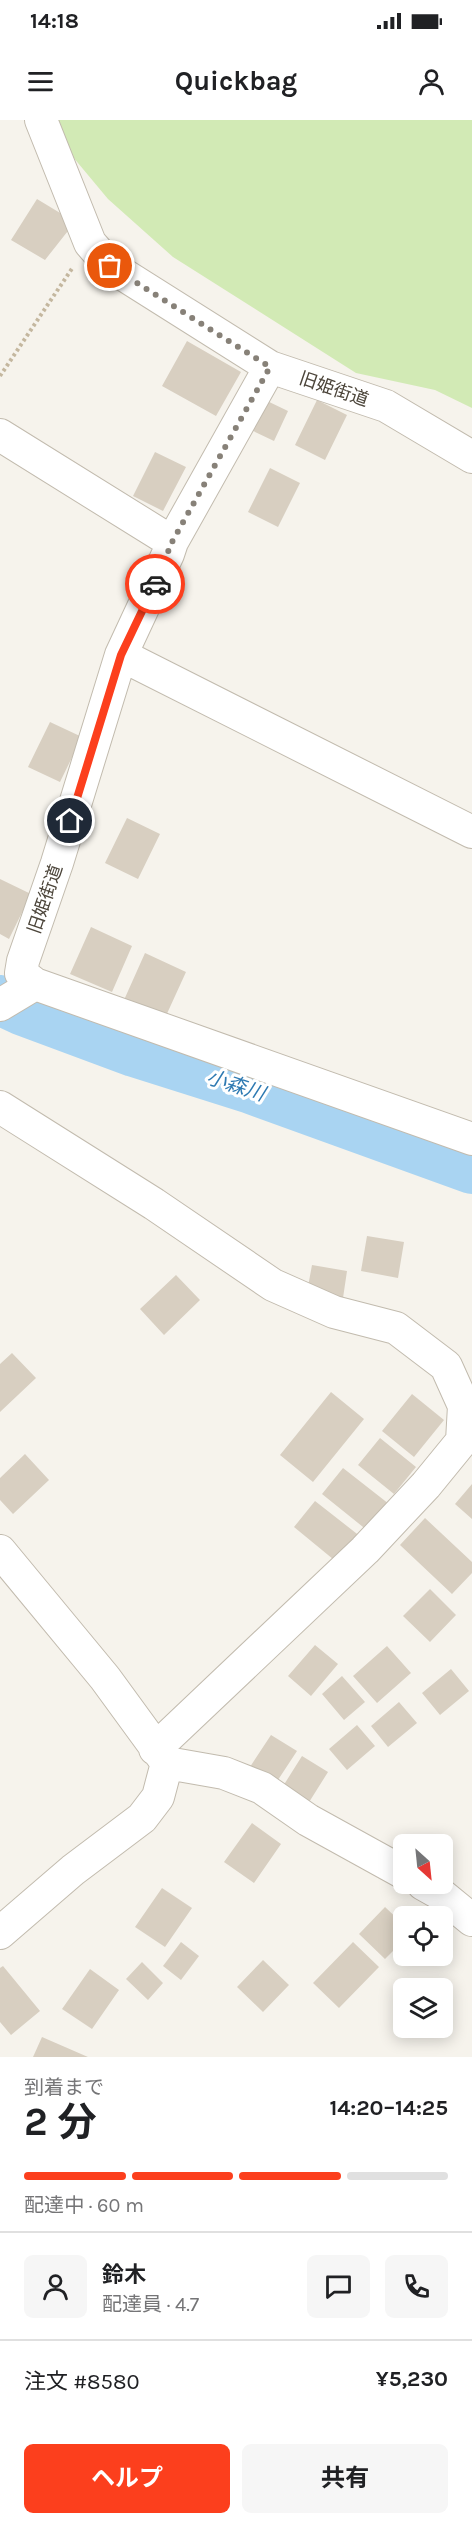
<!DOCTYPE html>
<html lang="ja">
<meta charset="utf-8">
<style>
body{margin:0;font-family:Karla,"Noto Sans JP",sans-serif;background:#f6f6f6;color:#202124;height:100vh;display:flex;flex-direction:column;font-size:22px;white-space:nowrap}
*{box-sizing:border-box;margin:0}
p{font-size:20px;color:#757577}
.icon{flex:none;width:33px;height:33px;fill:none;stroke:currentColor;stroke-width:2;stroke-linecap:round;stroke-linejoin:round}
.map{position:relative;height:1937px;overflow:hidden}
.panel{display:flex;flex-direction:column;background:#fff;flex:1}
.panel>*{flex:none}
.needle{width:39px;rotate:153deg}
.fabs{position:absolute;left:393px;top:1714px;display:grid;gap:12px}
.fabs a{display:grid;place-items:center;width:60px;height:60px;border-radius:9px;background:#fff;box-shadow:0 3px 15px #0003;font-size:30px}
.pin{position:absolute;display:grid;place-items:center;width:51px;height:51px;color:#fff;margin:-26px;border:3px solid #fff;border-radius:50%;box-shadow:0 2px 6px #0007}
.courier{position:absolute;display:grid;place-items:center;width:60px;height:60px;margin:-30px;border:4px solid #fc3f1d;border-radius:50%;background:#fff;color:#222;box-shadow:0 2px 8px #0007}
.head em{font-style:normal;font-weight:700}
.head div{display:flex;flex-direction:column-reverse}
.head{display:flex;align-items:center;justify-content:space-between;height:102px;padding:0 24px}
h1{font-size:39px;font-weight:700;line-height:45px}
.bar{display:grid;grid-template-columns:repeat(4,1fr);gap:9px 6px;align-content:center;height:72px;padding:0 24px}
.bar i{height:8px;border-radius:4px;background:#e0e0e0}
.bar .on{background:#fc3f1d}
.bar p{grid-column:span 4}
.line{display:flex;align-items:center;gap:15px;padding:0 24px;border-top:2px solid #e0e0e0}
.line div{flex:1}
.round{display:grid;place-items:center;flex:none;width:63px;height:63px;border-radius:9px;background:#f6f6f6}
.button{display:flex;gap:12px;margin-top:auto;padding:12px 24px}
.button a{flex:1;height:69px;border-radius:9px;background:#fc3f1d;color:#fff;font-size:24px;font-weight:700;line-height:69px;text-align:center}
.button a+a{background:#f6f6f6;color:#202124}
.status{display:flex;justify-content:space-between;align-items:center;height:42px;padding:0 30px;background:#fff;direction:ltr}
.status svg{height:16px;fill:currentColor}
header{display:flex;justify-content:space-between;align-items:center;height:78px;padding:0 24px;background:#fff;font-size:27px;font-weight:700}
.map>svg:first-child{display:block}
.green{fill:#d2eab5}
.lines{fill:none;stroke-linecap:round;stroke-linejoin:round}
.river{stroke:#a9d4f2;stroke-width:50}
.building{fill:#d8cfc1}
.minor-casing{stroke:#c2bbae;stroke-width:34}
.path{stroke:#c4b79f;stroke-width:4;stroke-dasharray:3 3;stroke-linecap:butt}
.minor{stroke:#fff;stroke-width:32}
.done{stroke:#878178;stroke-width:6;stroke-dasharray:0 10.8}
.route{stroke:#fc3f1d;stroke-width:8}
.labels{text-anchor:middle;stroke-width:6;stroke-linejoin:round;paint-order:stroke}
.street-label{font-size:18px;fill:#4b4439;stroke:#fff}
.water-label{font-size:20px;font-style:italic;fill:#2e7ab2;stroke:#fff}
</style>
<div class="status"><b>14:18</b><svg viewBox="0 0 49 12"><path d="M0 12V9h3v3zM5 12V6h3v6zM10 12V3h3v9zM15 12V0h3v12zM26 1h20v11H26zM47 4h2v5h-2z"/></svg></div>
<header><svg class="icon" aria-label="menu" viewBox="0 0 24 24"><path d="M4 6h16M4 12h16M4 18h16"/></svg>Quickbag<svg class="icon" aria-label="person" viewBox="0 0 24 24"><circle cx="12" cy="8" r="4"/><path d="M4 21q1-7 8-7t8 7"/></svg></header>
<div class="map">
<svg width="472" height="1937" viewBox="0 0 472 1937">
<rect width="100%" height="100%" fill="#f6f3ec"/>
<path class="green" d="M58,0H472V288L435,270L356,253L173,137L108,79L68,31Z"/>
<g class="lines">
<path class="river" d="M0,880L21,890L134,932L251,969L472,1049"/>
</g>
<path class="building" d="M37,79L75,102L45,140L11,120Z
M187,221L241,252L216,296L162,266Z
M263,279L288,291L274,321L249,309Z
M317,280L347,295L325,340L295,325Z
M155,332L186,347L163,391L133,376Z
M270,348L300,363L278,407L248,392Z
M50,602L82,617L60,662L28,647Z
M127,698L160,714L138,759L105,743Z
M0,759L31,774L9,819L0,814Z
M91,807L132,826L112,872L70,854Z
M145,833L186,852L165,898L124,880Z
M367,1116L404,1122L398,1158L361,1151Z
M312,1145L347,1151L343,1178L307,1172Z
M176,1155L200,1180L164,1215L140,1189Z
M12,1233L36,1258L0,1292V1244Z
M331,1272L364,1299L313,1362L280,1335Z
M412,1274L444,1300L414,1337L382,1311Z
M380,1318L416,1347L394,1374L358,1345Z
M25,1334L49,1360L13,1394L0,1380V1358Z
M343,1348L389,1384L368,1411L322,1374Z
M472,1364V1399L455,1384Z
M315,1381L361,1417L339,1444L294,1407Z
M425,1398L472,1442V1453L452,1474L400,1425Z
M430,1469L456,1495L430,1522L403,1496Z
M315,1525L338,1544L311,1576L288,1556Z
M387,1526L411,1553L377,1583L353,1556Z
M451,1549L469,1571L440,1595L422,1573Z
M342,1556L365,1582L344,1600L322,1574Z
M399,1582L417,1603L388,1627L371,1606Z
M357,1605L375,1626L347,1650L329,1629Z
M271,1615L297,1631L274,1666L248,1650Z
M302,1636L328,1652L306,1687L280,1671Z
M252,1703L281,1724L254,1763L224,1742Z
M162,1768L192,1788L165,1827L135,1807Z
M385,1787L404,1805V1820L385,1839L359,1814Z
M181,1822L199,1836L181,1860L163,1846Z
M353,1822L379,1847L339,1888L313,1863Z
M263,1840L289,1865L263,1892L237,1867Z
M142,1842L163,1863L148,1880L126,1859Z
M3,1846L40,1891L11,1915L0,1902V1848Z
M90,1849L119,1870L92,1909L62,1889Z
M42,1917L88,1937H33Z"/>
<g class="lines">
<defs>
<path id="minor" d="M41,0L90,123L110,146L270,247L386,286L472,337
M270,247L172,422L168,434L121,535L57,743L23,841L21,853L35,864L472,1019
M0,315L172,422
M121,535L472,712
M0,885L35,864
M0,987L154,1084L273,1165L334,1192L396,1208L446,1246L464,1286L462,1321L426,1365L365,1430L155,1629
M0,1431L105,1558L167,1643L224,1653L262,1668L308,1700L404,1753
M423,1764L439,1773L472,1800
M0,1813L73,1750L142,1698L158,1677L167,1643"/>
</defs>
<use href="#minor" class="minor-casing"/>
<path class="path" d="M0,256L73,147"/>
<use href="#minor" class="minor"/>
</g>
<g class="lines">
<path class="done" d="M110,146L270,247L172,422L155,464"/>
<path class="route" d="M70,701L121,535L155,464"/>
</g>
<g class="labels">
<g class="street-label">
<text transform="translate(334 269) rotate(19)" y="6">旧姫街道</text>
<text transform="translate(45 779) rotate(-71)" y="6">旧姫街道</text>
</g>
<g class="water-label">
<text transform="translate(236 965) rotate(18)" y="7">小森川</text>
</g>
</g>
</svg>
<div class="fabs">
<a><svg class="needle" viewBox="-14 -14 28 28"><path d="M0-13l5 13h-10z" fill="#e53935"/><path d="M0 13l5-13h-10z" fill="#757577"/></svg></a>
<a><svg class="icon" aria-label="locate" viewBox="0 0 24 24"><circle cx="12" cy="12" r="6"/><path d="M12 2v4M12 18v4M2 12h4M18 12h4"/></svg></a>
<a><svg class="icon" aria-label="layers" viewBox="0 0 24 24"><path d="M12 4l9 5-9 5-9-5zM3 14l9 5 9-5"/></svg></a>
</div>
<div class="pin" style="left:110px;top:146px;background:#ea580c"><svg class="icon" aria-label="bag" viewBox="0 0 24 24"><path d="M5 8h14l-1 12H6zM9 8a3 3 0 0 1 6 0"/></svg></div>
<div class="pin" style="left:70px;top:701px;background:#1f2937"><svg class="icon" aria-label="home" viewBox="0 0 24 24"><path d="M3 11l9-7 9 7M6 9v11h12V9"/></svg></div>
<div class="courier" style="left:155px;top:464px"><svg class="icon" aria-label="car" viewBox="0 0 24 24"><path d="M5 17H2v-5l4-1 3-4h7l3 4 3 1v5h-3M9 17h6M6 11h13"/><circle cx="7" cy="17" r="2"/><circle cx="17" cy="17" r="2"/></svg></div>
</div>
<section class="panel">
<div class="head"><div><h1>2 分</h1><p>到着まで</p></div><em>14:20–14:25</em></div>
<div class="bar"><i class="on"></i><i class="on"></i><i class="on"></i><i></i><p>配達中 · 60 m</p></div>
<div class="line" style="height:108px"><a class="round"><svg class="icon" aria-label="person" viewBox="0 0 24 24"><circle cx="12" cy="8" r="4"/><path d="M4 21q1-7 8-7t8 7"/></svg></a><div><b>鈴木</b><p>配達員 · 4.7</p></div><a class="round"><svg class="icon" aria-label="chat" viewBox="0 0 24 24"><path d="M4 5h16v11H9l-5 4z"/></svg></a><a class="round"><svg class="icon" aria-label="phone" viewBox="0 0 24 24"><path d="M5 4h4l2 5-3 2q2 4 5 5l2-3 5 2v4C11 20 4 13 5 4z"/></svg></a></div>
<div class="line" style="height:78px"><div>注文 #8580</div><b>¥5,230</b></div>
<div class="button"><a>ヘルプ</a><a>共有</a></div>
</section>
